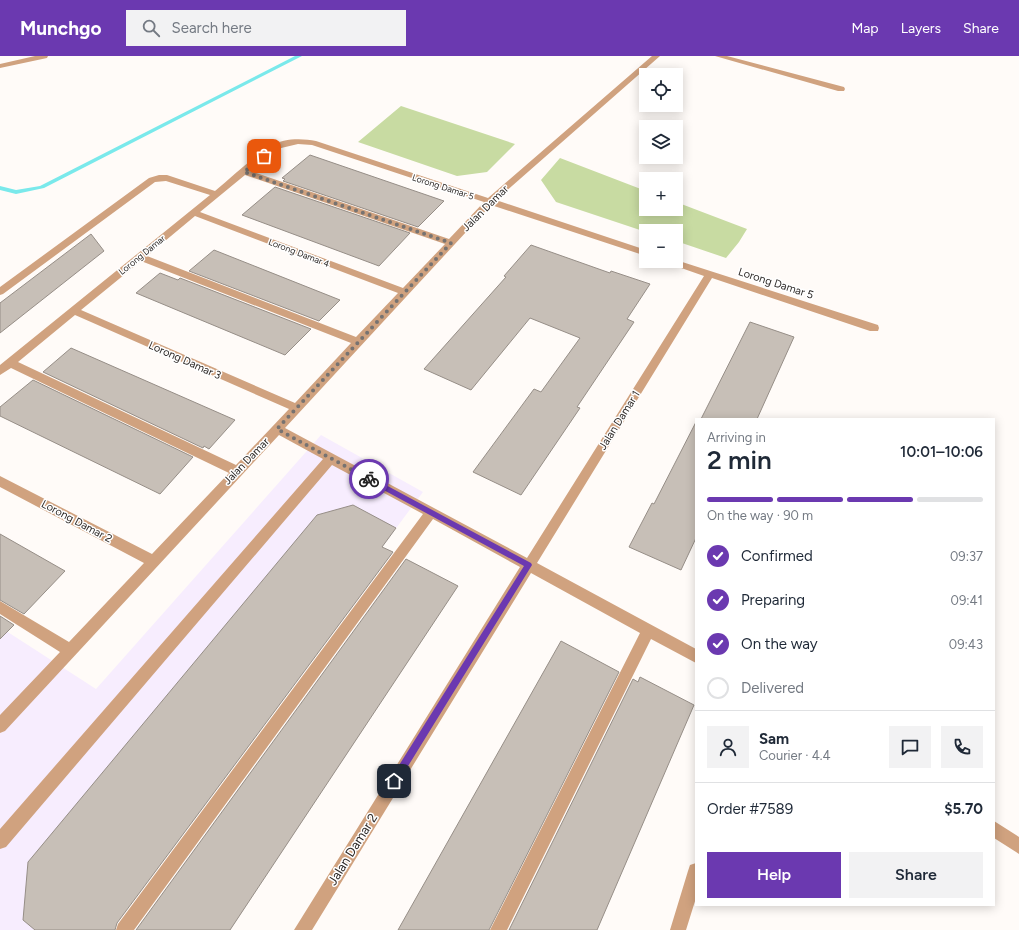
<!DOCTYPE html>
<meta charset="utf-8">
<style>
body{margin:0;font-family:Figtree,sans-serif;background:#f2f2f3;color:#1f2937;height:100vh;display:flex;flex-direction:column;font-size:15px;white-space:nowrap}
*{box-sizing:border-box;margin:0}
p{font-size:13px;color:#747a83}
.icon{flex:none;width:22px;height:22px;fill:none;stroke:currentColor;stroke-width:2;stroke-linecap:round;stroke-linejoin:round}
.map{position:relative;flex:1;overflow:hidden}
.drawer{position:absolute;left:695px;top:362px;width:300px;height:488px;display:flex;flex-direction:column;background:#fff;border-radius:0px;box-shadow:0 2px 10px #0003}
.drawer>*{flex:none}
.controls{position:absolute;left:639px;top:12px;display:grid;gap:8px}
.controls a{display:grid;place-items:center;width:44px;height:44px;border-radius:0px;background:#fff;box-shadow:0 2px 10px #0003;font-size:20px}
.pin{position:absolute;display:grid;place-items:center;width:34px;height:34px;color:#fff;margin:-17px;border-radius:8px;box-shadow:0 2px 6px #0006}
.courier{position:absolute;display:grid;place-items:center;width:40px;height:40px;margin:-20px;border:3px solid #6b39b0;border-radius:50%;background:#fff;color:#222;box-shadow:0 1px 5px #0007}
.head em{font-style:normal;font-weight:600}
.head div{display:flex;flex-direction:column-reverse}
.head{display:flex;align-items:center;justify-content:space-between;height:68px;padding:0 12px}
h1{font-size:26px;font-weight:600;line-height:30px}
.bar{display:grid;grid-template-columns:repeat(4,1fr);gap:6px 4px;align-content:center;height:48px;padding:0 12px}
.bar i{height:5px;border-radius:3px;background:#e0e1e3}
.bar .active{background:#6b39b0}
.bar p{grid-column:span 4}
.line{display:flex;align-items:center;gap:10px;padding:0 12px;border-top:1px solid #e0e1e3}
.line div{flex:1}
.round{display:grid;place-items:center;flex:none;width:42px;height:42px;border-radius:0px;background:#f2f2f3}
ol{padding:0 12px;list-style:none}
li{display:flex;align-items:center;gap:12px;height:44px}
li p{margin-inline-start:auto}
li .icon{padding:4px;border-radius:50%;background:#6b39b0;color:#fff;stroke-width:4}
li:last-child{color:#747a83}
li i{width:22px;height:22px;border:2px solid #e0e1e3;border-radius:50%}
.button{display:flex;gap:8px;margin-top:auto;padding:8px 12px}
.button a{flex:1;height:46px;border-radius:0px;background:#6b39b0;color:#fff;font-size:16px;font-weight:600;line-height:46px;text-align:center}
.button a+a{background:#f2f2f3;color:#1f2937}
header{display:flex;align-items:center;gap:24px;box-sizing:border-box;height:56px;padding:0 20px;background:#6b39b0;color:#fff}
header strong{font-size:19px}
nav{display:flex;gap:22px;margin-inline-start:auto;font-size:14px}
.search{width:280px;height:36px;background:#f2f2f3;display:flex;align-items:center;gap:10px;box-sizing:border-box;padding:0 14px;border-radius:0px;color:#747a83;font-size:15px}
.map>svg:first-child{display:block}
.commercial{fill:#f7edfe}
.green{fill:#c8dba2}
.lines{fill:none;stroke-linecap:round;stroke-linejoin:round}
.stream{fill:#7ae9eb;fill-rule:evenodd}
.building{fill:#c7bfb7;stroke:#968e87}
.minor{fill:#d0a27f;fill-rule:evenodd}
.route{fill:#6b39b0}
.done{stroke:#777371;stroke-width:4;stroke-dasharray:0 7.2}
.labels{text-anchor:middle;stroke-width:3;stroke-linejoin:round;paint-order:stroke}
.far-street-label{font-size:9px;fill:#2e2a28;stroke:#fff}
.street-label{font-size:11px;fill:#2e2a28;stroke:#fff}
.near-street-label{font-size:13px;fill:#2e2a28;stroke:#fff}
</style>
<header>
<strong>Munchgo</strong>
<div class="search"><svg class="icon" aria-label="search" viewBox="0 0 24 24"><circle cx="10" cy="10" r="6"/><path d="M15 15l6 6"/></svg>Search here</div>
<nav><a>Map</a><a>Layers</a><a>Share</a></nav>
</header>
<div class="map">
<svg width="1019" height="874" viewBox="0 0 1019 874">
<rect width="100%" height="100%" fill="#fffbf8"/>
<path class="commercial" d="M321,379L423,436L97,874H0V571L96,633Z"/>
<path class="green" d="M401,50L515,88L487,116L457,120L358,86Z
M560,102L646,135V153H676V146L747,173L739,186L726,202L676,185V175L646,176L556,146L541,124Z"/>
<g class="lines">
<path class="stream" d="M295,0H302L44,132L16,138L0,134V130L16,134L40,130Z"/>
</g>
<path class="building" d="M310,99L444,145L418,171L283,125L285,123L282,122Z
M275,131L410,177L379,210L242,159Z
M91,178L104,195L0,277V247Z
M531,189L610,217L611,215L650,228L627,263L634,266L577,351L580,352L521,439L473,416L534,333L541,336L580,282L530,262L471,334L424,313L506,221L504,220Z
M214,194L340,244L319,265L189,215Z
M160,217L178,224L180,222L311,273L285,299L136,237Z
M750,266L794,281L757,363H701Z
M71,292L235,364L209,393L204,390L203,392L43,316Z
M33,324L193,401L160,438L0,360V351Z
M696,366V482L681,514L629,491L652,447L654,448Z
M353,449L396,472L382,491L393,496L117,867L115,874H35L23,864L28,806L317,459Z
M0,478L65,515L24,558L0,544Z
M406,503L458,530L230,874H136Z
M0,560L14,569L0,583Z
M561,585L619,616L489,874H398Z
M640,621L694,649L597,874H509L633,623L638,626Z"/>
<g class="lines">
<path class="minor" d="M35,0H48L47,2L0,12V8Z
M652,0H660L496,144L646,194V200L491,149L285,372L527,502L704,220L667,207L665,205H676V204L878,269L879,272L878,275H870L712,222L537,507L696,593V607L651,583L507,874H490L640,577L531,517L312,874H294L520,511L433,463L134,874H116L118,868L423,458L332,409L6,791L0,793V773L323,403L279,379L5,675L0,677V659L60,596L0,558V545L69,586L144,507L0,431V420L152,498L229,417L11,312L0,319V309L210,139L166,125L155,126L3,238L0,239V231L149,122L159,119H167L215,135C233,120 252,102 271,90C283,82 302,82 316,85L488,142ZM298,88L312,89L484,146L449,183L250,115L277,93ZM245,119L445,188L403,232L200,156ZM195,160L398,237L356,281L147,200ZM141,205L351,287L295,347L81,254ZM75,259L289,353L236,409L18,306Z
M715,0H727L844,31L845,33L844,35H838Z
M994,765L1019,781V798L994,782Z
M696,807V842L686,874H670L688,815L690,809Z"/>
</g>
<path class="route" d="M369,420L531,507L532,509L397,728L394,730L391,728L390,725L391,722L524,510L367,425V421Z"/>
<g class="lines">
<path class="done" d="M264,100L244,116L451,187L277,373L369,423"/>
</g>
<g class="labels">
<g class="far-street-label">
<text transform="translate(443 131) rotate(18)" y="3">Lorong Damar 5</text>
<text transform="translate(299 197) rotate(21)" y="3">Lorong Damar 4</text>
<text transform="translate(142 199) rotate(-39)" y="3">Lorong Damar</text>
</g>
<g class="street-label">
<text transform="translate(485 152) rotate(-45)" y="4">Jalan Damar</text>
<text transform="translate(776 227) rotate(18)" y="4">Lorong Damar 5</text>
<text transform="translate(185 304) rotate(24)" y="4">Lorong Damar 3</text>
<text transform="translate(619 364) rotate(-58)" y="4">Jalan Damar 1</text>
<text transform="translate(246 405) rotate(-46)" y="4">Jalan Damar</text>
<text transform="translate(77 465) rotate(28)" y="4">Lorong Damar 2</text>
</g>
<g class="near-street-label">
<text transform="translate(352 793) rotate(-58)" y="5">Jalan Damar 2</text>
</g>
</g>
</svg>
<div class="controls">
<a><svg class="icon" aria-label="locate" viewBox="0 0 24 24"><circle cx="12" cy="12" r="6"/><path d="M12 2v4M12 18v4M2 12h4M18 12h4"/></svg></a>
<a><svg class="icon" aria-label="layers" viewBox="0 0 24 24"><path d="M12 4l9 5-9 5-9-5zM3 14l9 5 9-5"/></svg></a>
<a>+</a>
<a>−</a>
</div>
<div class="pin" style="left:264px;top:100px;background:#ea580c"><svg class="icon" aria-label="bag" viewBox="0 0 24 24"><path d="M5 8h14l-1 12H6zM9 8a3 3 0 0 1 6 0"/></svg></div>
<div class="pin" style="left:394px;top:725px;background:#1f2937"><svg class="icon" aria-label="home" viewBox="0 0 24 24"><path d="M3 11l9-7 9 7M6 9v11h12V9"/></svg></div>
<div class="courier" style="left:369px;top:423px"><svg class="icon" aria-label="bike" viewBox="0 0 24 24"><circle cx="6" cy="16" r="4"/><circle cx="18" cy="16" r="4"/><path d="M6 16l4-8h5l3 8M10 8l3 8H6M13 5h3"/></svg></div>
<section class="drawer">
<div class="head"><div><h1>2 min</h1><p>Arriving in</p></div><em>10:01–10:06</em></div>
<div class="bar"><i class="active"></i><i class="active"></i><i class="active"></i><i></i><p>On the way · 90 m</p></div>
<ol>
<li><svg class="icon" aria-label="check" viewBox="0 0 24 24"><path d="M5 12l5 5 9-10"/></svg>Confirmed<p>09:37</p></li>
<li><svg class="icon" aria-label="check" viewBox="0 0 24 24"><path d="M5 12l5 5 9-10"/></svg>Preparing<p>09:41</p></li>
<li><svg class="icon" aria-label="check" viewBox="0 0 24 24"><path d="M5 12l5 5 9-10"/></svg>On the way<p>09:43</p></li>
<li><i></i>Delivered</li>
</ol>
<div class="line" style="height:72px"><a class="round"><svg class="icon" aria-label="person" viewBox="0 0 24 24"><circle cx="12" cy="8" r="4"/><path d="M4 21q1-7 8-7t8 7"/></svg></a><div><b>Sam</b><p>Courier · 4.4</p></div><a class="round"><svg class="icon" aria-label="chat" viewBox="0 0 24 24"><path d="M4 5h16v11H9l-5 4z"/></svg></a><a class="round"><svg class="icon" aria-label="phone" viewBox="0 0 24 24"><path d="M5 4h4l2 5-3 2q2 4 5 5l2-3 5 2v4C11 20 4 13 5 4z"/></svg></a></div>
<div class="line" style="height:52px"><div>Order #7589</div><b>$5.70</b></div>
<div class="button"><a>Help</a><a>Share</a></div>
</section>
</div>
